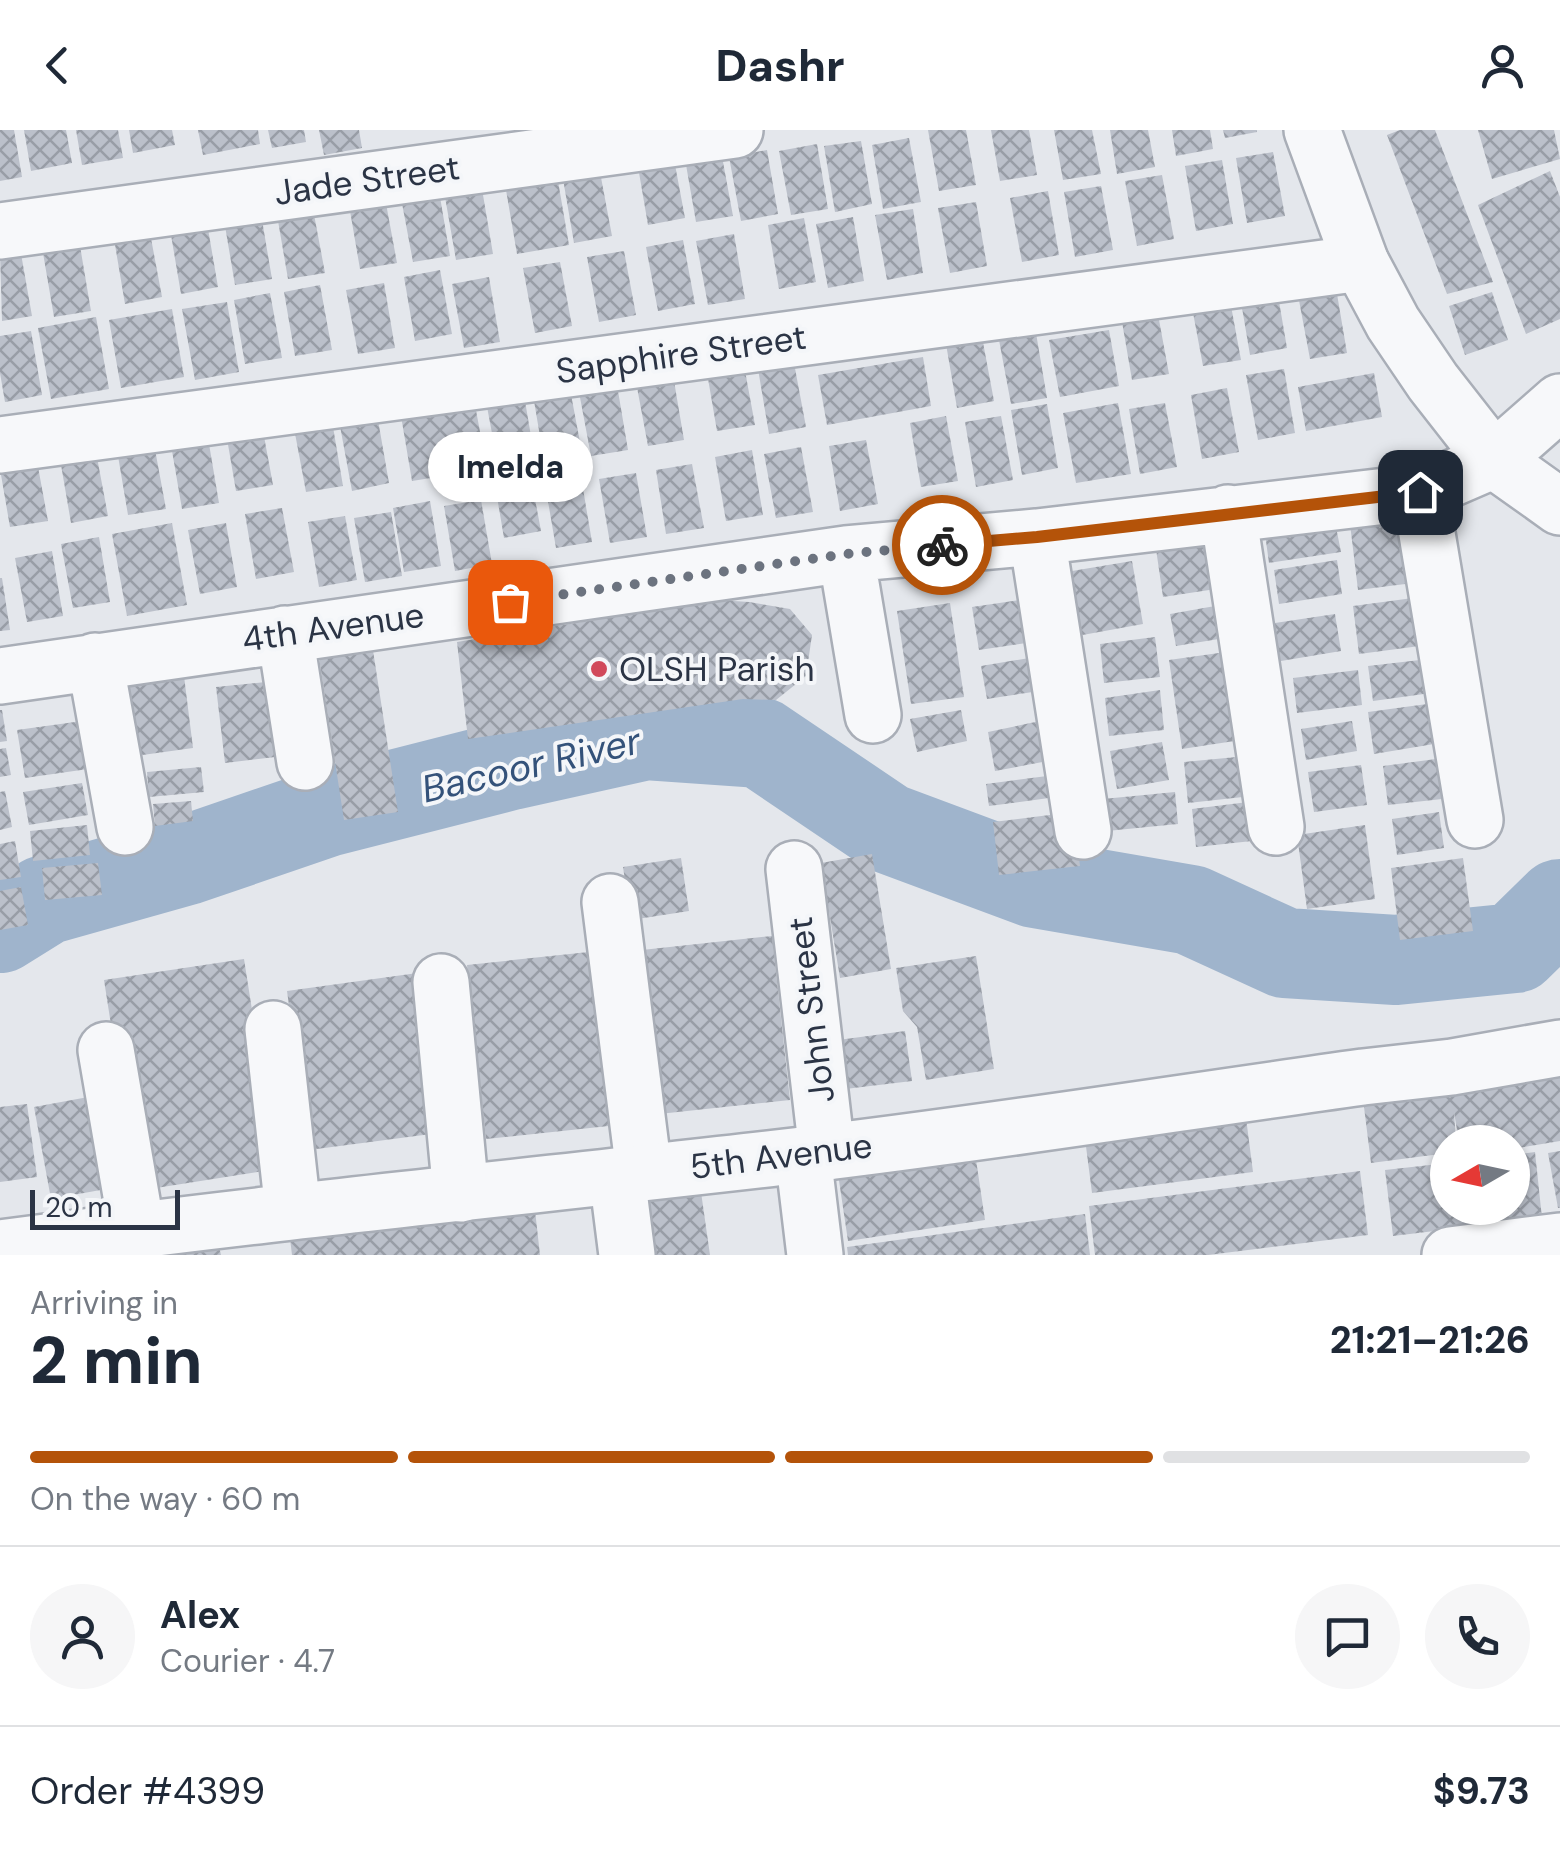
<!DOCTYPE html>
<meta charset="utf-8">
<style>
body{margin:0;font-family:"DM Sans",sans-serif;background:#f6f6f7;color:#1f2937;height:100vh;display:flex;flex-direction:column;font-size:38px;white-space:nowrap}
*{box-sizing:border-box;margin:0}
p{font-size:32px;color:#747a83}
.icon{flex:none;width:55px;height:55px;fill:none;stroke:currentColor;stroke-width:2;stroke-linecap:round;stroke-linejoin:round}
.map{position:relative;height:1125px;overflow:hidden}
.details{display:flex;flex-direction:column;background:#fff;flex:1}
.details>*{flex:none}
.needle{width:65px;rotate:261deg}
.fabs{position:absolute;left:1430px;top:995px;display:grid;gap:20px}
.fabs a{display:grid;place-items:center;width:100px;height:100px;border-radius:50%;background:#fff;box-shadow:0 2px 8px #0004;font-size:50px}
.scale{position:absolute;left:30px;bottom:25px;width:150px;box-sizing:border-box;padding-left:10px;border:5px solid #2b3445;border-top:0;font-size:28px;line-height:35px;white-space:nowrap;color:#2b3445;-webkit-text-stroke:8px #f4f6f9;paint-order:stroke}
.pin{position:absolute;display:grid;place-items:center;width:85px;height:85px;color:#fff;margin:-42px;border-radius:20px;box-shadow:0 5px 15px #0006}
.courier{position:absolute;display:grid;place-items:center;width:100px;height:100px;margin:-50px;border:8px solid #b45309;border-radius:50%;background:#fff;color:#222;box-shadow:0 2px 12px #0007}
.bubble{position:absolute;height:70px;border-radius:35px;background:#fff;box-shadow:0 2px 8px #0004;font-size:32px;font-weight:800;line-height:70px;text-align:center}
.overview em{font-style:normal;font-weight:800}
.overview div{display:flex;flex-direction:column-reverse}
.overview{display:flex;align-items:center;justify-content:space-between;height:170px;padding:0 30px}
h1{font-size:65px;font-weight:800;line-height:75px}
.bar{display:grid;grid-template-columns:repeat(4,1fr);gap:15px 10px;align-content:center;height:120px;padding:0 30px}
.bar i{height:12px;border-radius:8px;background:#e0e1e3}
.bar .current{background:#b45309}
.bar p{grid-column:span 4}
.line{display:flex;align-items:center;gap:25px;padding:0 30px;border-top:2px solid #e0e1e3}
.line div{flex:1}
.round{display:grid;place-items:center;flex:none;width:105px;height:105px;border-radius:52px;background:#f6f6f7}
header{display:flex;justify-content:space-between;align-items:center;height:130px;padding:0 30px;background:#fff;font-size:45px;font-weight:800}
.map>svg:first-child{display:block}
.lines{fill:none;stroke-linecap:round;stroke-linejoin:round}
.river{stroke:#9fb4cc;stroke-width:90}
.building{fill:url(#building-cross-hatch)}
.minor-casing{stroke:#a9aeb7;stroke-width:60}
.tertiary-casing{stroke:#a9aeb7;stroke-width:60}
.minor{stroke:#f7f8fa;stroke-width:55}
.tertiary{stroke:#f7f8fa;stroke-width:55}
.done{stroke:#6c737f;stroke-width:10;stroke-dasharray:0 18}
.route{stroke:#b45309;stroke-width:12}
.poi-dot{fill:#d1495b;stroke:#f4f6f9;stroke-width:4}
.labels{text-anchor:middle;stroke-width:8;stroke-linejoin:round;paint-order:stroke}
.street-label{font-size:35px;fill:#2b3445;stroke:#f4f6f9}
.poi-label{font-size:35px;fill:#2b3445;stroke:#f4f6f9;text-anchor:start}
.water-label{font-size:38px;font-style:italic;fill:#34527a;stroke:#f4f6f9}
</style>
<header><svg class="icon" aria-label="back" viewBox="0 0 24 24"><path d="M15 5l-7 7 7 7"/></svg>Dashr<svg class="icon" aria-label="person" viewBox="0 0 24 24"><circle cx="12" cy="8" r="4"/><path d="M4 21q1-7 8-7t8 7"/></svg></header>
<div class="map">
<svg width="1560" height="1125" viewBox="0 0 1560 1125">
<defs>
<pattern id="building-cross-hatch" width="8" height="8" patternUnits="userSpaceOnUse" patternTransform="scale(2.5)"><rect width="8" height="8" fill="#bbc0ca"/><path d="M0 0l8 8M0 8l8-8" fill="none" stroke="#989da6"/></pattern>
</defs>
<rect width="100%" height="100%" fill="#e4e7ec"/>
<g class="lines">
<path class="river" d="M0,798L45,770L187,730L327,682L511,635L646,605L761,613L887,698L1035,753L1191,780L1285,823L1396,830L1515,818L1560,774"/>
</g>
<path class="building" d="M0,0H14L22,47L0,51Z
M24,0H66L72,33L31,41Z
M76,0H118L123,28L82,35Z
M129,0H172L175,15L133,23Z
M198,0H258L260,14L203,25Z
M268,0H304L306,12L272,18Z
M319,0H359L362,18L324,25Z
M928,0H966L976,55L939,61Z
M991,0H1029L1037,45L1000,51Z
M1054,0H1092L1101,44L1063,50Z
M1110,0H1148L1155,37L1117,44Z
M1172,0H1210L1213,19L1176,26Z
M1223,0H1257V2L1225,8Z
M1400,0H1435L1493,152L1447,164L1387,5Z
M1478,0H1554L1560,29L1492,49Z
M909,8L921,72L883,79L872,15Z
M861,11L872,74L835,82L824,16Z
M817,14L828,79L791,85L779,21Z
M767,20L778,84L741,91L729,27Z
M721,21L733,86L696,92L685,29Z
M1273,22L1285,86L1247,93L1236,28Z
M673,24L685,88L648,95L637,31Z
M1222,30L1233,94L1196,101L1185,36Z
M1550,41L1560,67V189L1526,204L1478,75Z
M600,42L612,106L574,113L563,49Z
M1162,45L1174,109L1137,116L1125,51Z
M558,51L569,115L517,124L506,60Z
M1101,56L1113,120L1075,127L1064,62Z
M482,59L493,124L456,130L445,67Z
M439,61L450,126L413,132L401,68Z
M1048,61L1059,125L1022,132L1010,68Z
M385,68L397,133L360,139L349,75Z
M976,72L987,136L950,143L938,78Z
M313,79L325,143L288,149L277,85Z
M913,79L923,143L887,150L875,85Z
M261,84L272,149L235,155L224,90Z
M853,87L864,151L828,158L816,94Z
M804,88L816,152L779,159L768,95Z
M207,93L218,157L181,164L170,99Z
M150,103L162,167L125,174L114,109Z
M734,104L745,169L708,175L696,111Z
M683,110L695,174L658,181L646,117Z
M80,116L91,181L54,187L43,123Z
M20,118L32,186L2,191L0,121Z
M624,121L636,185L599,192L587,127Z
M560,132L572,196L535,203L523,138Z
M440,140L452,204L415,211L404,147Z
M489,147L500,212L464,218L452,154Z
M384,153L395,218L358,224L346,160Z
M1276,154L1287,218L1250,225L1239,160Z
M320,155L332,220L295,226L284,162Z
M1336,158L1347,223L1310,229L1298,165Z
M1492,162L1508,210L1465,225L1449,176Z
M270,163L282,228L245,234L234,170Z
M1229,165L1241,230L1203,236L1191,172Z
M227,172L239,242L195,250L182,179Z
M172,179L184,247L121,258L109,190Z
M1157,179L1169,244L1132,250L1121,186Z
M96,187L109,259L51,269L38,198Z
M1109,200L1119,256L1060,267L1049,210Z
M31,201L42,265L5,272L0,243V206Z
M1036,203L1047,268L1011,274L999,210Z
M982,207L994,271L957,278L946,214Z
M923,227L931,276L827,295L818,245Z
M743,230L755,295L717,301L706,237Z
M794,233L806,297L769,304L758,239Z
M1284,239L1295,303L1258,310L1246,245Z
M1374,243L1382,287L1306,301L1298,257Z
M673,245L684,310L648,316L636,252Z
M617,255L628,320L591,326L579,262Z
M1227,258L1239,322L1202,329L1191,265Z
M523,259L534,324L497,330L485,266Z
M570,259L582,323L544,330L533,265Z
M1118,273L1131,344L1076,353L1063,283Z
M1165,273L1177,337L1140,344L1129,279Z
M1047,274L1058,338L1022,345L1011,280Z
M475,275L487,339L412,351L401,286Z
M946,286L958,351L921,357L910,293Z
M1001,286L1013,350L976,357L965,292Z
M261,290L273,355L236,361L225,297Z
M378,290L389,353L352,361L340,296Z
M332,291L343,356L306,362L294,298Z
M208,308L219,373L182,379L171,315Z
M866,310L878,374L840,381L829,316Z
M154,314L166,379L128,385L117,320Z
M801,317L813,382L776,388L764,324Z
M752,320L763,385L726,391L715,327Z
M96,322L108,386L71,393L60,329Z
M36,326L48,391L10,397L0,339Z
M692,334L704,398L666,404L656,340Z
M529,337L541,401L504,408L493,343Z
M636,343L647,407L610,413L599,349Z
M581,347L592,412L556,418L545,354Z
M481,370L492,434L455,441L444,376Z
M430,371L441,436L404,442L393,378Z
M282,378L294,442L256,449L245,384Z
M391,382L402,446L365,452L354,388Z
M345,386L357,450L319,457L308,392Z
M1413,386L1421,452L1358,460L1350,394Z
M1335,392L1341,422L1269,433L1265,404Z
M172,393L187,475L127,486L112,404Z
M226,393L237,457L200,464L188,400Z
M99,407L110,472L73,478L61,414Z
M1222,410L1229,457L1163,467L1156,419Z
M52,421L63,486L27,492L15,428Z
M1337,430L1342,464L1279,474L1274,440Z
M1132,431L1143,494L1077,506L1066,442Z
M0,448H2L10,500L0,501Z
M1428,466L1435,514L1359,524L1353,476Z
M1040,467L1047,510L979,520L972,477Z
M719,470L749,472L790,479L812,505L806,546L776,570L743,569L468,609L457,512Z
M950,473L964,567L911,574L897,481Z
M1232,473L1237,506L1176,516L1170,484Z
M1335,484L1341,521L1275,532L1269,494Z
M1155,507L1160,547L1104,553L1100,514Z
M372,514L398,682L344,690L318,521Z
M1240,520L1254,608L1182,619L1169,530Z
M1041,526L1046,560L987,569L981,536Z
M1420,530L1424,564L1373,571L1368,536Z
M1358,540L1362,575L1297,583L1293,548Z
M184,546L193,618L128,627L119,554Z
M266,552L275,627L225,633L216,557Z
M1160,560L1164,600L1109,606L1105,568Z
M1427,574L1434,614L1374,624L1368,582Z
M0,580H2L7,611L0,612Z
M961,580L967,611L917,622L910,589Z
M1045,590L1053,630L995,641L988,602Z
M82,591L88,639L25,648L17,600Z
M1352,591L1357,621L1306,630L1301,599Z
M1162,612L1169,650L1117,659L1110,621Z
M6,618L11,645L0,647V619Z
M1247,626L1252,666L1188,673L1184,632Z
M1436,629L1442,669L1388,675L1383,636Z
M1361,635L1367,675L1314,682L1308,642Z
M201,637L204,662L149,667L147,642Z
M1047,646L1049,668L989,676L986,654Z
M82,653L88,685L29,695L23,662Z
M5,661L12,697L0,700V662Z
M1175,662L1178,694L1107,701L1103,669Z
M191,671L193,691L155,696L153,674Z
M1248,672L1252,711L1196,717L1192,679Z
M1073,682L1080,736L999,745L993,692Z
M1439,682L1444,718L1397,725L1392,689Z
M87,695L90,725L33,731L30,701Z
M1365,695L1375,769L1307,779L1297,705Z
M15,711L21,747L0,750V714Z
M872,724L891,839L840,848L821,733Z
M681,728L689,781L631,790L623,737Z
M1463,728L1473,801L1400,810L1391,738Z
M98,733L102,765L45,770L42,738Z
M21,757L28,795L0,800V761Z
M772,806L790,970L659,984L642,820Z
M598,821L618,995L486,1009L467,835Z
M976,826L994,939L926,950L917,897L903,881L896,838Z
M244,829L277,1039L137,1061L104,850Z
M432,841L454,1001L309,1020L287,861Z
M905,901L912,951L837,960L831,911Z
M1560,934V1011L1512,1019V1012H1459L1454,982L1456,1012H1448V1023L1371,1033L1361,953Z
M110,963L128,1055L51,1069L34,977Z
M27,974L37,1047L0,1052V977Z
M1245,980L1253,1042L1092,1063L1084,1001Z
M1560,1021V1078H1558L1548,1023Z
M1535,1022L1542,1088L1393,1106L1385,1040L1448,1033V1078H1512V1025Z
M975,1023L985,1090L848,1111L838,1044Z
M1360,1041L1368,1105L1208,1125H1095L1089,1076Z
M533,1062L540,1125H292L288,1092Z
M701,1062L710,1125H656L648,1069Z
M1085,1084L1090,1125H848L847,1117Z
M216,1105L221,1125H174L172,1114Z"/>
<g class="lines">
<defs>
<path id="minor" d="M0,101L735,0
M0,315L1361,133
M1420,362L1475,690
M1228,383L1276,697
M1037,407L1083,701
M846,424L873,585
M285,504L305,632
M95,531L125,697
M0,546L846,424L1037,407L1420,362L1494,330L1560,272
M794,739L827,1022
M610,772L644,1042
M441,852L461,1064
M273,899L293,1081
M106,920L137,1100
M803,1025L815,1125
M617,1046L627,1125
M1450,1125L1560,1111"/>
<path id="tertiary" d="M1312,0L1361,133L1393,193L1433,252L1494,330L1560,377
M0,1118C267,1082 535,1056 802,1025C989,1003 1176,973 1363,947L1452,937L1560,918"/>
</defs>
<use href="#minor" class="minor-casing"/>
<use href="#tertiary" class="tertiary-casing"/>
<use href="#minor" class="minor"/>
<use href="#tertiary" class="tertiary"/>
</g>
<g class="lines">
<path class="done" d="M510,472L846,424L942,415"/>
<path class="route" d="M942,415L1037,407L1420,362"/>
</g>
<circle class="poi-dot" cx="599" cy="539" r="10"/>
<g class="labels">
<g class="street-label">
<text transform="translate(367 50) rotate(-8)" y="12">Jade Street</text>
<text transform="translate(681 224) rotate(-8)" y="12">Sapphire Street</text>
<text transform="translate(333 497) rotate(-8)" y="12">4th Avenue</text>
<text transform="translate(811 880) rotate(-97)" y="12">John Street</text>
<text transform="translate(781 1026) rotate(-7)" y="12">5th Avenue</text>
</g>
<g class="poi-label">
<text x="619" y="551">OLSH Parish</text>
</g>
<g class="water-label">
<text transform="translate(531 635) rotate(-13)" y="13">Bacoor River</text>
</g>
</g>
</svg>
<div class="fabs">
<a><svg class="needle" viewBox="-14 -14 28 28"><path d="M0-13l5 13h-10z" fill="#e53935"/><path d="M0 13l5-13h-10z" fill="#747a83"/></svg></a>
</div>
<div class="scale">20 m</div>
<div class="pin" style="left:510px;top:472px;background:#ea580c"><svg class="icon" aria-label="bag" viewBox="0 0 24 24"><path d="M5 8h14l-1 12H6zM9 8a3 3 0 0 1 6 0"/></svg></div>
<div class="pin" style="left:1420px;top:362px;background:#1f2937"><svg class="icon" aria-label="home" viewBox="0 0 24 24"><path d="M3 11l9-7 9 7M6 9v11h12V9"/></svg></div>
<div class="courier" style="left:942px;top:415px"><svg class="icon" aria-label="bike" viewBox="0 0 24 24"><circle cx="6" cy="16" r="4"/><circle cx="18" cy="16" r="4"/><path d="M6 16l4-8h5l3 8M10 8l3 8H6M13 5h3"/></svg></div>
<div class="bubble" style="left:428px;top:302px;width:165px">Imelda</div>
</div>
<section class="details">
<div class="overview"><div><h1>2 min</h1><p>Arriving in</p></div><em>21:21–21:26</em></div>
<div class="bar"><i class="current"></i><i class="current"></i><i class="current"></i><i></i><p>On the way · 60 m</p></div>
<div class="line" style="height:180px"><a class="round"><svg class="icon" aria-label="person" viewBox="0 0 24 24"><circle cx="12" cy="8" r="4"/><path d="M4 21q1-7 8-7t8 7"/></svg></a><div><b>Alex</b><p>Courier · 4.7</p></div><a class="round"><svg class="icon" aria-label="chat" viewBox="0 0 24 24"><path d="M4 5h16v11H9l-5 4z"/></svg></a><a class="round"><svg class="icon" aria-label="phone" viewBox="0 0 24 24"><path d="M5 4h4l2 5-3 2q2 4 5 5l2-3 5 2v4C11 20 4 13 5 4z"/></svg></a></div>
<div class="line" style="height:130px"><div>Order #4399</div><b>$9.73</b></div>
</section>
